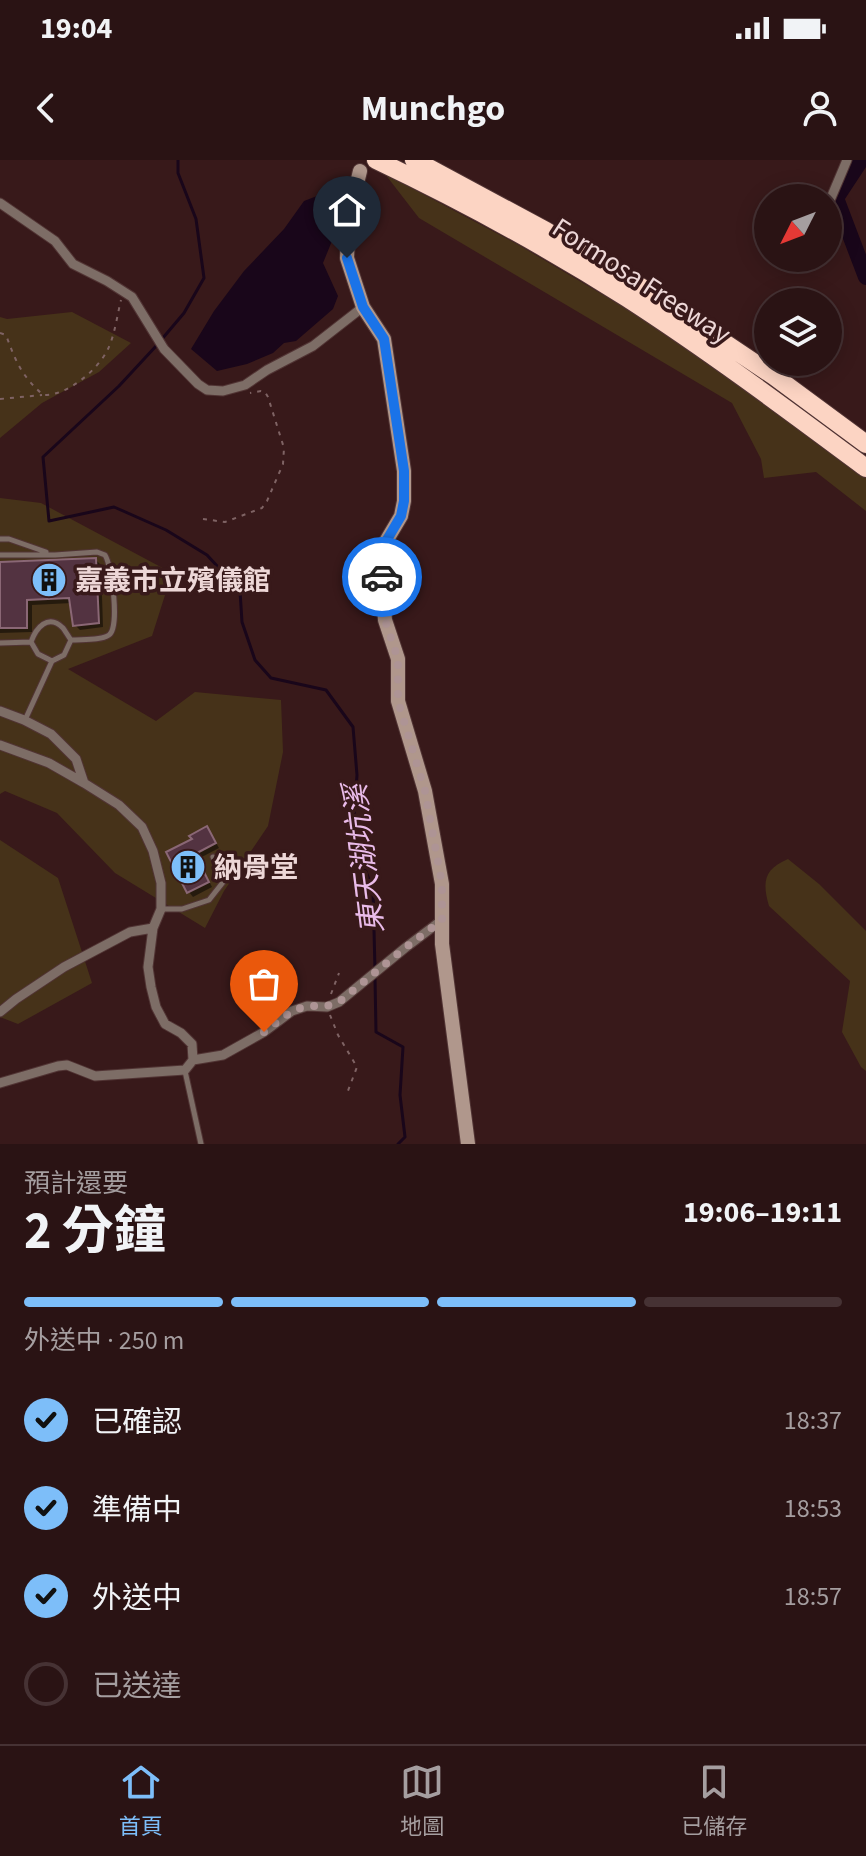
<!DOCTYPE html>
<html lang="zh-TW">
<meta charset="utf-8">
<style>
body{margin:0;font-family:"Source Sans 3","Noto Sans TC",sans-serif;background:#321c1d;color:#f1f3f6;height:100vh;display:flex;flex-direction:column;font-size:30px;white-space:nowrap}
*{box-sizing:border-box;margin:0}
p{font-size:26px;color:#a59ea0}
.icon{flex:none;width:44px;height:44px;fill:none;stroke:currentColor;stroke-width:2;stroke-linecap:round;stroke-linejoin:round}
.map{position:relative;height:984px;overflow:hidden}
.drawer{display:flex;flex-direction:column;background:#2a1314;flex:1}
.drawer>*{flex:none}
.needle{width:52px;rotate:228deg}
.tools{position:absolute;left:754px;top:24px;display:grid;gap:16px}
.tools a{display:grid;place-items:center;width:88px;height:88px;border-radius:50%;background:#2a1314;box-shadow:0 4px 20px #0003,0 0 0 2px #463234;font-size:40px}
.pin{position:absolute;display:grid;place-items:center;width:68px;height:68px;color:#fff;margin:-82px -34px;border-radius:50% 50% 50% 0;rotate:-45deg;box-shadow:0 0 8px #0007}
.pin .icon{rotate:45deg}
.courier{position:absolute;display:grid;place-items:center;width:80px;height:80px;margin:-40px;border:6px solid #1a73e8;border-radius:50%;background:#fff;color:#222;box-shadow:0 2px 10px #0007}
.overview em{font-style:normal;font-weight:700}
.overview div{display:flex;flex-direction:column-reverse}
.overview{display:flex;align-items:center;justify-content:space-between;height:136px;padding:0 24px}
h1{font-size:52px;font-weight:700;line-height:60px}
.bar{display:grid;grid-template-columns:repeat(4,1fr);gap:12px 8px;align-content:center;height:96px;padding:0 24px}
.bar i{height:10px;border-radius:6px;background:#463234}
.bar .on{background:#7dbef9}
.bar p{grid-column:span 4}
ol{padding:0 24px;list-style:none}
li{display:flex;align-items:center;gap:24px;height:88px}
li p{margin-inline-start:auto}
li .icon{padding:8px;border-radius:50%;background:#7dbef9;color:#111;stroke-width:4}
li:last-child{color:#a59ea0}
li i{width:44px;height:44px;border:4px solid #463234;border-radius:50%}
.status{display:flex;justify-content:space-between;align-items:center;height:56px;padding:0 40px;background:#2a1314;direction:ltr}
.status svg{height:22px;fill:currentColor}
header{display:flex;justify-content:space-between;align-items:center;height:104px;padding:0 24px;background:#2a1314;font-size:36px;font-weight:700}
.menu{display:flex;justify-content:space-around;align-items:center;height:112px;border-top:2px solid #463234;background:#2a1314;font-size:22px;color:#a59ea0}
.menu a{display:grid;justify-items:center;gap:4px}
.menu .on{color:#7dbef9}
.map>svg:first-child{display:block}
.green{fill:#463219}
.water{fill:#19061a}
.shadow{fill:#0007}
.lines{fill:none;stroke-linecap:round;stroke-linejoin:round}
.stream{stroke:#19061a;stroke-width:3}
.river{stroke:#19061a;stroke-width:16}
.building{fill:#533341;stroke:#8a6775;stroke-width:2}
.lane-casing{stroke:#513434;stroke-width:7}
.street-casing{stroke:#513434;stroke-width:11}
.secondary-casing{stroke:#513434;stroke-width:16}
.highway-casing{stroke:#513434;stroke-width:20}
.path{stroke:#7f6364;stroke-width:2;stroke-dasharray:4 6;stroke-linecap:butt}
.lane{stroke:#7d6d66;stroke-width:5}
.street{stroke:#7d6d66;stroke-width:9}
.secondary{stroke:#b0978c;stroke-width:14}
.highway{stroke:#fcd4c3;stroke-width:18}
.done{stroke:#ae9495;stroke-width:8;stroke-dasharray:0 14.4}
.route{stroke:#1a73e8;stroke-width:10}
.labels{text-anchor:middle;stroke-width:7;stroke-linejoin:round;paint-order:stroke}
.street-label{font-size:28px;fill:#edd7d7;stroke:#38191a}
.poi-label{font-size:28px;font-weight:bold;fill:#edd7d7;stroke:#38191a;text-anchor:start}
.water-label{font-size:30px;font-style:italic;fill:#e9bbe9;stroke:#38191a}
</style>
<div class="status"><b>19:04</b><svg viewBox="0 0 49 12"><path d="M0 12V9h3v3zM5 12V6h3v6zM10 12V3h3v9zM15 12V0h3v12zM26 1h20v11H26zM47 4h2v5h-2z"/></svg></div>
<header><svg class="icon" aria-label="back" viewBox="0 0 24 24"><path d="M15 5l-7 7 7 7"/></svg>Munchgo<svg class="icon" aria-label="person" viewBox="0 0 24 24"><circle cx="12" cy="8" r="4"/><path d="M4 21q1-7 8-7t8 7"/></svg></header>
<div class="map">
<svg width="866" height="984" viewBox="0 0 866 984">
<rect width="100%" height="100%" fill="#38191a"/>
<path class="green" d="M385,14L517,84L683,182L866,316V351L816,312L764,318L761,299L732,243L419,58Z
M72,152L131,183L99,212L42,243L0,278V157L7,159Z
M0,338L41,343L172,413L152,476L68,509L156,561L195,532L281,540L283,592L268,666L224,731L205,768L115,713L57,653L5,631L0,634Z
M0,680L58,718L92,823L18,864L0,857Z
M788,699L819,724L866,771V911L861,907L842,872L850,821L769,746C762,722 764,709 788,699Z"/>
<path class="water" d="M338,28L334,76L323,103L338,136L333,149L296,181L284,183L273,193L247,204L217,211L191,189L214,151L244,111L284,69L304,41Z"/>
<path class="shadow" d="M96,400L101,405L103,467L80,470L75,465L72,443L32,445V472L0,473V404Z
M207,669L211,674L219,688L198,699L212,727L193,737L189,732L194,680Z"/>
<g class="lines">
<path class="stream" d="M162,179L184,153L204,118L196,59L178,13V0
M157,185L119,226L43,297L49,361L114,347L166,370L207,395L240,431L242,462L255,500L271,518L326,530L353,567L357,615L354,658L357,688L373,730L375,810
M375,818L376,872L403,887L400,935L405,977L398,984"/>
<path class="river" d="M861,0L836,38L866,117"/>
</g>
<path class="building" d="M96,398L99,463L73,466L69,438L27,440V468H0V402Z
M207,666L216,683L195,694L209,722L187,733L166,692L192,679L189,676Z"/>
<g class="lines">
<defs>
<path id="lane" d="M0,379H9L46,392
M0,395H55L97,392L105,395C112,406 120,468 109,475C100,481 82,479 71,480
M0,483L31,482
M25,560L52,501L64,495L71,480C70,479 64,469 63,468C48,453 36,468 31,482L38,494L52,501
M162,749H182L209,740L224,721L213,697
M185,911L201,984"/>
<path id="street" d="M0,43L55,81L73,104L107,121L132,137L164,189L198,224L207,230L223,231L245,225L267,210L313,186L363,147
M828,45L847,0
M0,551L24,560L51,574L76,599L84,623L119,645L142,667L153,691L161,723V749L153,768L148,807L151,827L156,847L165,864L181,873L192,884L193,900L185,910L95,916L67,905L58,906L0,923
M0,585L49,603L84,623
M0,852L16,839L64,807L130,772L153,768
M193,900L223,895L264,872L292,851L307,846L327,847L339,842L405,788L442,760"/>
<path id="secondary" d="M360,11L349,56L347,98L363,147L384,179L404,311V341L401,356L385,383L382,425L385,460L398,499V541L425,631L442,724V784L468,984"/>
<path id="highway" d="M376,0C462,41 547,87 627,138C709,191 788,250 866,308
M414,0L546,71L644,129L774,216L866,284"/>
</defs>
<use href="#lane" class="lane-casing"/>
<use href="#street" class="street-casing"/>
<use href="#secondary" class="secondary-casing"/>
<use href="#highway" class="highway-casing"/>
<path class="path" d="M0,173L6,175C16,202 21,215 43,235C67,236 98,210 108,189C115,174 117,156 121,140
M0,239L42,235
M203,359L225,362L262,348L267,341L283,304L284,288L268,237L265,232L261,231L250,233
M331,834L339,813
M330,855L338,875L357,907L346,936"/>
<use href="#lane" class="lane"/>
<use href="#street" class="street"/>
<use href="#secondary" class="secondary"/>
<use href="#highway" class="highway"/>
</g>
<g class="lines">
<path class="done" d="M264,872C277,863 289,850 305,847C320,844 323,849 339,842L405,788L442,760V724L425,631L398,541V499L385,460L382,417"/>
<path class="route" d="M347,98L363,147L384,179L404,311V341L401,356L385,383L382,417"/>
</g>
<defs>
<symbol id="building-disc" viewBox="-11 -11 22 22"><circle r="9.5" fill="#7dbef9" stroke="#38191a"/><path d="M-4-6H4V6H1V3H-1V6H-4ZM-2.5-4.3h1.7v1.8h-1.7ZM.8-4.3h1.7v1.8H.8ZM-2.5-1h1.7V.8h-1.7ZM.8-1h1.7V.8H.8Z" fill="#111"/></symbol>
</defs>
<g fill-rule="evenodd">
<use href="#building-disc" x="29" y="400" width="40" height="40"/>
<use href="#building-disc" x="168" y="687" width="40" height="40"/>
</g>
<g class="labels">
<g class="street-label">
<text transform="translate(642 120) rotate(33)" y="10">Formosa Freeway</text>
</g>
<g class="poi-label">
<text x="75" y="430">嘉義市立殯儀館</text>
<text x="214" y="717">納骨堂</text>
</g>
<g class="water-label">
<text transform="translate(364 699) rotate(-97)" y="10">東天湖坑溪</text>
</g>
</g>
</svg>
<div class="tools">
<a><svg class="needle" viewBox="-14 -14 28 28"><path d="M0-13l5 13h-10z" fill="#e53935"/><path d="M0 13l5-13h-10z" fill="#a59ea0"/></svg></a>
<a><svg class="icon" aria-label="layers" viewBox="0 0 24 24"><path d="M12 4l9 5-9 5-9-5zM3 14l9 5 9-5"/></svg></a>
</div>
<div class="pin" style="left:264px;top:872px;background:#ea580c"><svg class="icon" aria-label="bag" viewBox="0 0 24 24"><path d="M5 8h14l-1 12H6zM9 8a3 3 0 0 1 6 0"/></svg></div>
<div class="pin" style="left:347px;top:98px;background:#1f2937"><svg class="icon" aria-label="home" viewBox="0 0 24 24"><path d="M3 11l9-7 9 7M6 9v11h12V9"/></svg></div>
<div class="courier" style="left:382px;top:417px"><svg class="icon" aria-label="car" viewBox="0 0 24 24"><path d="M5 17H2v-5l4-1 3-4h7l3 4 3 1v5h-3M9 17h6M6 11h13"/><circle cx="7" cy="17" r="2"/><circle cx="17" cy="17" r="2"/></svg></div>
</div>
<section class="drawer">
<div class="overview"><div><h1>2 分鐘</h1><p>預計還要</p></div><em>19:06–19:11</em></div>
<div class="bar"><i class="on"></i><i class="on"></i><i class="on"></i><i></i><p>外送中 · 250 m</p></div>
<ol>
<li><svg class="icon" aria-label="check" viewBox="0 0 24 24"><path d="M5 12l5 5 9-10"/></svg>已確認<p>18:37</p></li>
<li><svg class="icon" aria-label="check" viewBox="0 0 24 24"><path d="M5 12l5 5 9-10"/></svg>準備中<p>18:53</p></li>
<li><svg class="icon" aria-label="check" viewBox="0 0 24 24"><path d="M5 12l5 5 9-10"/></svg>外送中<p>18:57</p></li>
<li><i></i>已送達</li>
</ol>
</section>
<nav class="menu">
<a class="on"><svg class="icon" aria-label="home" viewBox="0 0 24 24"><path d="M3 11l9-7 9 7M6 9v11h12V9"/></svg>首頁</a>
<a><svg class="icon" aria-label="map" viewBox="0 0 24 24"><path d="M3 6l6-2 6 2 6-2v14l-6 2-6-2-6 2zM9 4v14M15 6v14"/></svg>地圖</a>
<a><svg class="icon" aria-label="saved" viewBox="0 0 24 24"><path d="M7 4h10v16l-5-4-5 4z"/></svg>已儲存</a>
</nav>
